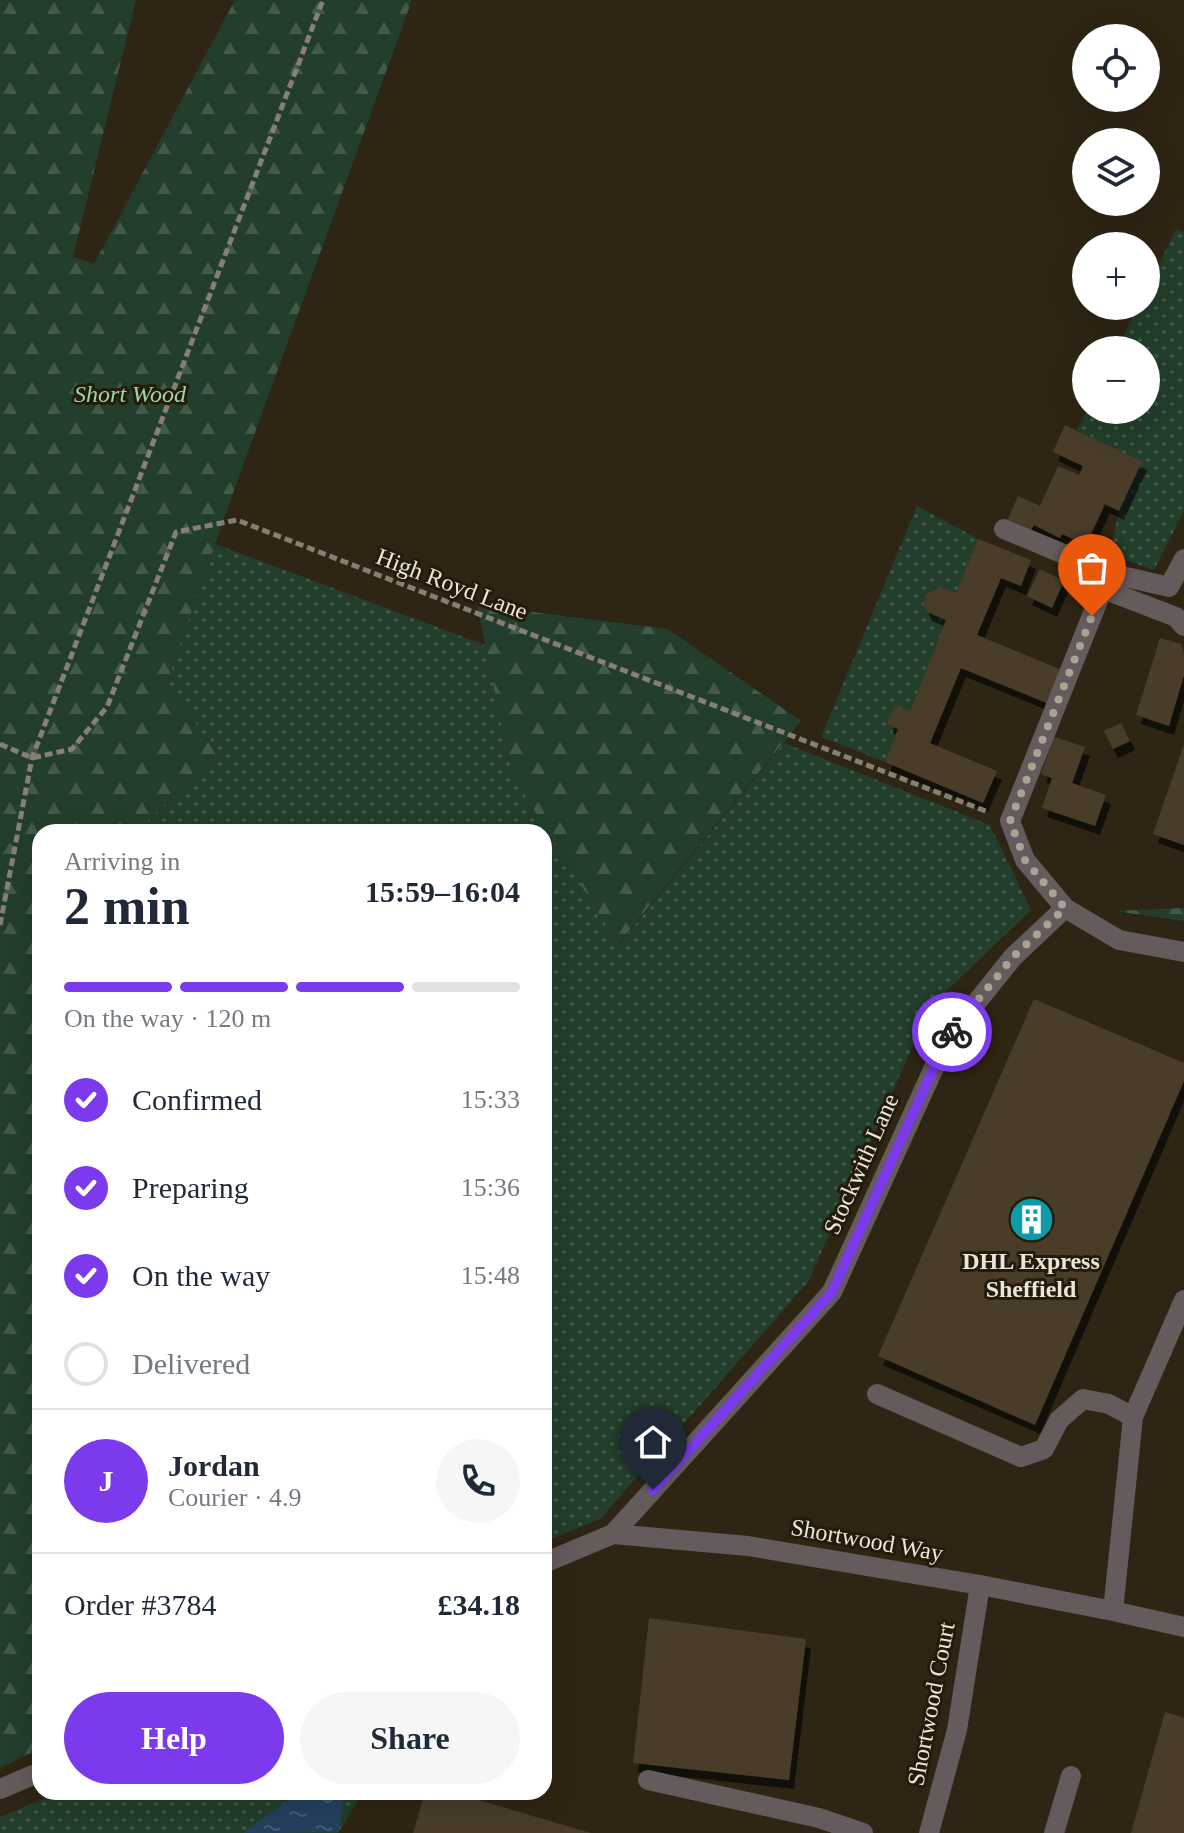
<!DOCTYPE html>
<meta charset="utf-8">
<style>
body{margin:0;font-family:"Times New Roman",serif;background:#f6f6f7;color:#1f2937;height:100vh;display:flex;flex-direction:column;font-size:30px;white-space:nowrap}
*{box-sizing:border-box;margin:0}
p{font-size:26px;color:#747a83}
.icon{flex:none;width:44px;height:44px;fill:none;stroke:currentColor;stroke-width:2;stroke-linecap:round;stroke-linejoin:round}
.map{position:relative;flex:1;overflow:hidden}
.drawer{position:absolute;left:32px;top:824px;width:520px;height:976px;display:flex;flex-direction:column;background:#fff;border-radius:24px;box-shadow:0 8px 32px #0002}
.drawer>*{flex:none}
.fabs{position:absolute;left:1072px;top:24px;display:grid;gap:16px}
.fabs a{display:grid;place-items:center;width:88px;height:88px;border-radius:50%;background:#fff;box-shadow:0 8px 32px #0002;font-size:40px}
.pin{position:absolute;display:grid;place-items:center;width:68px;height:68px;color:#fff;margin:-82px -34px;border-radius:50% 50% 50% 0;rotate:-45deg;box-shadow:0 0 8px #0007}
.pin .icon{rotate:45deg}
.courier{position:absolute;display:grid;place-items:center;width:80px;height:80px;margin:-40px;border:6px solid #7c3aed;border-radius:50%;background:#fff;color:#222;box-shadow:0 2px 10px #0007}
.overview em{font-style:normal;font-weight:700}
.overview div{display:flex;flex-direction:column-reverse}
.overview{display:flex;align-items:center;justify-content:space-between;height:136px;padding:0 32px}
h1{font-size:52px;font-weight:700;line-height:60px}
.bar{display:grid;grid-template-columns:repeat(4,1fr);gap:12px 8px;align-content:center;height:96px;padding:0 32px}
.bar i{height:10px;border-radius:6px;background:#e0e1e3}
.bar .active{background:#7c3aed}
.bar p{grid-column:span 4}
.line{display:flex;align-items:center;gap:20px;padding:0 32px;border-top:2px solid #e0e1e3}
.line div{flex:1}
.round{display:grid;place-items:center;flex:none;width:84px;height:84px;border-radius:42px;background:#f6f6f7}
ol{padding:0 32px;list-style:none}
li{display:flex;align-items:center;gap:24px;height:88px}
li p{margin-inline-start:auto}
li .icon{padding:8px;border-radius:50%;background:#7c3aed;color:#fff;stroke-width:4}
li:last-child{color:#747a83}
li i{width:44px;height:44px;border:4px solid #e0e1e3;border-radius:50%}
.action{display:flex;gap:16px;margin-top:auto;padding:16px 32px}
.action a{flex:1;height:92px;border-radius:48px;background:#7c3aed;color:#fff;font-size:32px;font-weight:700;line-height:92px;text-align:center}
.action a+a{background:#f6f6f7;color:#1f2937}
.map>svg:first-child{display:block}
.grass{fill:url(#grass-dots)}
.forest{fill:url(#forest-firs)}
.water{fill:url(#water-ripples)}
.building{fill:#483e2c;filter:url(#shadow)}
.lines{fill:none;stroke-linecap:round;stroke-linejoin:round}
.path{stroke:#878072;stroke-width:5;stroke-dasharray:8 4;stroke-linecap:butt}
.minor{stroke:#655a5c;stroke-width:20}
.done{stroke:#a9a295;stroke-width:8;stroke-dasharray:0 14.4}
.route{stroke:#7c3aed;stroke-width:10}
.labels{text-anchor:middle;stroke-width:6;stroke-linejoin:round;paint-order:stroke}
.park-label{font-size:24px;font-style:italic;fill:#98d9ab;stroke:#241b0a}
.street-label{font-size:24px;fill:#ebe5da;stroke:#241b0a}
.poi-label{font-size:24px;font-weight:bold;fill:#ebe5da;stroke:#241b0a}
</style>
<div class="map">
<svg width="1184" height="1833" viewBox="0 0 1184 1833">
<defs>
<pattern id="grass-dots" width="8" height="8" patternUnits="userSpaceOnUse" patternTransform="scale(2)"><rect width="8" height="8" fill="#233e2c"/><path d="M2 2h.1M6 6h.1" fill="none" stroke="#435a4a" stroke-width="1.8" stroke-linecap="round"/></pattern>
<pattern id="forest-firs" width="22" height="20" patternUnits="userSpaceOnUse" patternTransform="scale(2)"><rect width="22" height="20" fill="#233e2c"/><path d="M5 1l3.5 6h-7zM16 11l3.5 6h-7z" fill="#435a4a"/></pattern>
<pattern id="water-ripples" width="26" height="14" patternUnits="userSpaceOnUse" patternTransform="scale(2)"><rect width="26" height="14" fill="#24415f"/><path d="M2 4q2-2 4 0t4 0M15 11q2-2 4 0t4 0" fill="none" stroke="#445c75"/></pattern>
<filter id="shadow"><feDropShadow dx="5" dy="9" stdDeviation="0" flood-color="#0009"/></filter>
</defs>
<rect width="100%" height="100%" fill="#2e2514"/>
<path class="grass" d="M1176,229L1184,232V511L1154,570L1109,554L1119,511L1141,461L1077,430L1087,410H1146V350H1117L1138,306H1146V290Z
M917,506L978,539L956,593L940,587L925,595L924,605L927,612L946,620L910,711L895,706L887,724L898,729L885,762L821,737Z
M215,544L485,645L512,775L619,944L784,743L990,825L1031,910L930,1007L808,1282L600,1519L544,1542V832H136L218,753L166,685Z
M60,1792H363L338,1833H0V1817Z"/>
<path class="forest" d="M0,0H136L73,257L94,264L235,0H412L233,493L166,685L218,753L136,832H40V1700L31,1753L0,1768Z
M477,605L668,629L801,721L618,944L512,775Z
M1184,908V921L1115,911Z"/>
<path class="water" d="M300,1792H344L339,1832L243,1833Z"/>
<path class="building" d="M1065,425L1142,461L1119,511L1105,504L1086,545L1062,534L1060,538L1034,525L1031,530L1008,519L1018,496L1040,506L1058,466L1079,475L1083,466L1053,452Z
M978,539L1031,560L1021,586L1001,578L977,635L1062,670L1049,704L961,668L930,743L997,771L983,803L885,762L898,729L887,724L895,705L910,711L946,620L927,612L924,605L925,595L940,587L956,593Z
M1040,569L1064,581L1052,608L1027,596Z
M1160,638L1181,644L1184,653V675L1169,726L1136,715Z
M1121,723L1130,741L1113,749L1104,731Z
M1054,737L1085,747L1072,783L1106,795L1095,826L1042,808L1052,778L1041,774Z
M1184,744V845L1153,834Z
M1034,999L1184,1063V1081L1035,1425L878,1356Z
M649,1618L806,1639L789,1780L633,1763Z
M1165,1712L1184,1718V1833H1131Z
M425,1792H451L591,1833H413Z"/>
<g class="lines">
<path class="path" d="M0,744L32,758L72,749L107,707L176,532L237,520L988,812
M0,925L32,758L323,0"/>
<path class="minor" d="M1004,529L1109,573L1010,821L1025,860L1065,908
M1109,573L1169,587L1184,559
M1103,589L1176,617L1184,626
M877,1394L1021,1457L1044,1449L1059,1420L1083,1399L1109,1404L1133,1417
M613,1534L832,1292L947,1039L1013,957L1065,908L1119,940L1184,952
M544,1563L613,1534L748,1546L980,1585L1113,1611L1184,1627
M1113,1611L1133,1417L1184,1300
M648,1780L819,1818L863,1833
M0,1789L40,1772
M929,1833L957,1730L980,1585
M1054,1833L1071,1776"/>
</g>
<g class="lines">
<path class="done" d="M952,1032L1013,957L1065,908L1025,860L1010,821L1092,616"/>
<path class="route" d="M653,1490L832,1292L947,1039L952,1032"/>
</g>
<defs>
<symbol id="building-disc" viewBox="-11 -11 22 22"><circle r="9.5" fill="#0f9aa8" stroke="#241b0a"/><path d="M-4-6H4V6H1V3H-1V6H-4ZM-2.5-4.3h1.7v1.8h-1.7ZM.8-4.3h1.7v1.8H.8ZM-2.5-1h1.7V.8h-1.7ZM.8-1h1.7V.8H.8Z" fill="#fff"/></symbol>
</defs>
<g fill-rule="evenodd">
<use href="#building-disc" x="1006" y="1194" width="51" height="51"/>
</g>
<g class="labels">
<g class="park-label">
<text x="130" y="402">Short Wood</text>
</g>
<g class="street-label">
<text transform="translate(452 584) rotate(21)" y="8">High Royd Lane</text>
<text transform="translate(861 1164) rotate(-66)" y="8">Stockwith Lane</text>
<text transform="translate(867 1540) rotate(10)" y="8">Shortwood Way</text>
<text transform="translate(931 1704) rotate(-79)" y="8">Shortwood Court</text>
</g>
<g class="poi-label">
<text x="1031" y="1269">DHL Express<tspan x="1031" dy="28">Sheffield</tspan></text>
</g>
</g>
</svg>
<div class="fabs">
<a><svg class="icon" aria-label="locate" viewBox="0 0 24 24"><circle cx="12" cy="12" r="6"/><path d="M12 2v4M12 18v4M2 12h4M18 12h4"/></svg></a>
<a><svg class="icon" aria-label="layers" viewBox="0 0 24 24"><path d="M12 4l9 5-9 5-9-5zM3 14l9 5 9-5"/></svg></a>
<a>+</a>
<a>−</a>
</div>
<div class="pin" style="left:1092px;top:616px;background:#ea580c"><svg class="icon" aria-label="bag" viewBox="0 0 24 24"><path d="M5 8h14l-1 12H6zM9 8a3 3 0 0 1 6 0"/></svg></div>
<div class="pin" style="left:653px;top:1490px;background:#1f2937"><svg class="icon" aria-label="home" viewBox="0 0 24 24"><path d="M3 11l9-7 9 7M6 9v11h12V9"/></svg></div>
<div class="courier" style="left:952px;top:1032px"><svg class="icon" aria-label="bike" viewBox="0 0 24 24"><circle cx="6" cy="16" r="4"/><circle cx="18" cy="16" r="4"/><path d="M6 16l4-8h5l3 8M10 8l3 8H6M13 5h3"/></svg></div>
<section class="drawer">
<div class="overview"><div><h1>2 min</h1><p>Arriving in</p></div><em>15:59–16:04</em></div>
<div class="bar"><i class="active"></i><i class="active"></i><i class="active"></i><i></i><p>On the way · 120 m</p></div>
<ol>
<li><svg class="icon" aria-label="check" viewBox="0 0 24 24"><path d="M5 12l5 5 9-10"/></svg>Confirmed<p>15:33</p></li>
<li><svg class="icon" aria-label="check" viewBox="0 0 24 24"><path d="M5 12l5 5 9-10"/></svg>Preparing<p>15:36</p></li>
<li><svg class="icon" aria-label="check" viewBox="0 0 24 24"><path d="M5 12l5 5 9-10"/></svg>On the way<p>15:48</p></li>
<li><i></i>Delivered</li>
</ol>
<div class="line" style="height:144px"><b class="round" style="background:#7c3aed;color:#fff">J</b><div><b>Jordan</b><p>Courier · 4.9</p></div><a class="round"><svg class="icon" aria-label="phone" viewBox="0 0 24 24"><path d="M5 4h4l2 5-3 2q2 4 5 5l2-3 5 2v4C11 20 4 13 5 4z"/></svg></a></div>
<div class="line" style="height:104px"><div>Order #3784</div><b>£34.18</b></div>
<div class="action"><a>Help</a><a>Share</a></div>
</section>
</div>
